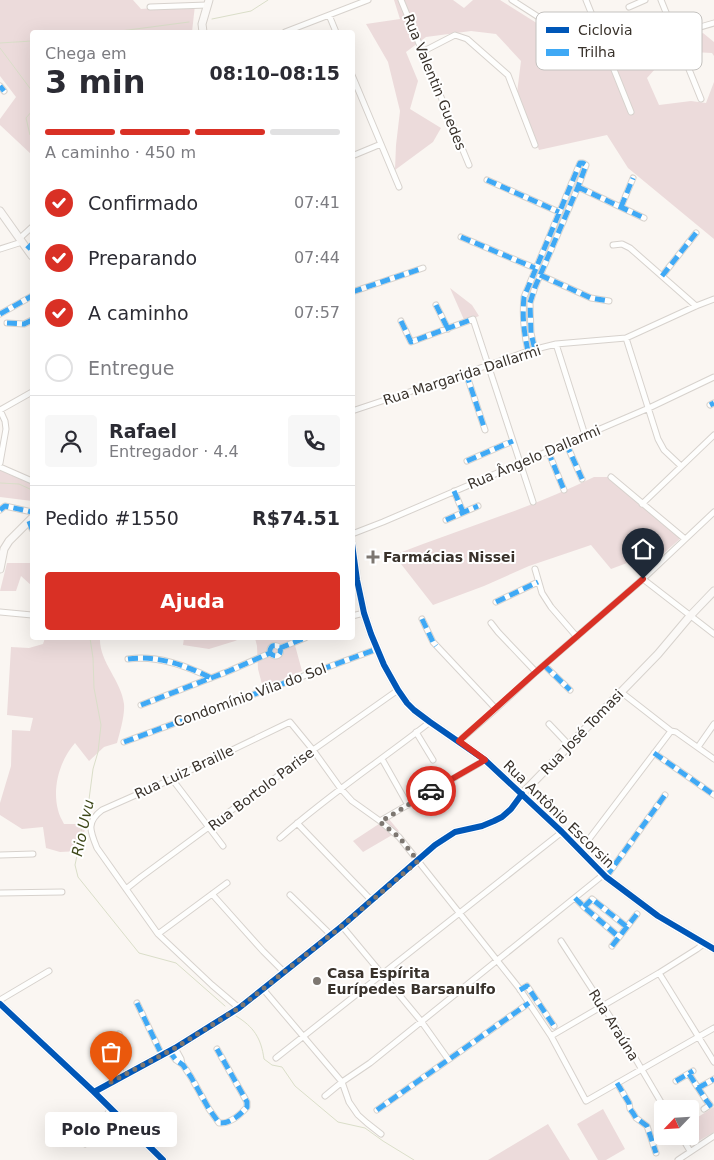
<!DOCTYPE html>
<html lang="pt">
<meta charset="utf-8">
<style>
body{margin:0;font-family:"DejaVu Sans",sans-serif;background:#f7f7f7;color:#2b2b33;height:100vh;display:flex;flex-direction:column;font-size:19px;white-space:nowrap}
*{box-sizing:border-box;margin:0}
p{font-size:16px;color:#7c7c81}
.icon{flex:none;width:28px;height:28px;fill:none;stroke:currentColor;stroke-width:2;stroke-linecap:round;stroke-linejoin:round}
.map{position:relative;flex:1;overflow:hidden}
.side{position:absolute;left:30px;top:30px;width:325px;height:610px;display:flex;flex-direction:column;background:#fff;border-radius:5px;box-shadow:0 5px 20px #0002}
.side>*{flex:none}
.needle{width:32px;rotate:245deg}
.fabs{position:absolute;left:654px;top:1100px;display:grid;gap:10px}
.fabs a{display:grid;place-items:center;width:45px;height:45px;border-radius:5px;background:#fff;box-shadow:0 5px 20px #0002;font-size:25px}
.pin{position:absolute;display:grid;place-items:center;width:42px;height:42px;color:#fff;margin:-51px -21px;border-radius:50% 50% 50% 0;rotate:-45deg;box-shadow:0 0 5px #0007}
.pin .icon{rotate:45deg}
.courier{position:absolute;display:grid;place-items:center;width:50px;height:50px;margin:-25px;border:4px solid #d93025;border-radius:50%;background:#fff;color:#222;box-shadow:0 1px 6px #0007}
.bubble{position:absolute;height:35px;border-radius:5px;background:#fff;box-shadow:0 5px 20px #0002;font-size:16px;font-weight:700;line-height:35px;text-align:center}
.headline em{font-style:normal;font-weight:700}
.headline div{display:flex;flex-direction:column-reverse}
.headline{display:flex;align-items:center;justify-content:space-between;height:85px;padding:0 15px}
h1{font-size:32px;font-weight:700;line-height:38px}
.bar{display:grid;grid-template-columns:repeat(4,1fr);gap:8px 5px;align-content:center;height:60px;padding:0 15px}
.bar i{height:6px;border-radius:4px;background:#e1e1e2}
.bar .on{background:#d93025}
.bar p{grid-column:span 4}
.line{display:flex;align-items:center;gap:12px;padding:0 15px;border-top:1px solid #e1e1e2}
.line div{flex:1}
.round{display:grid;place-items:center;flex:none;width:52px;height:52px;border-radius:5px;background:#f7f7f7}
ol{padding:0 15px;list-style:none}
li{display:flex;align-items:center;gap:15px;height:55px}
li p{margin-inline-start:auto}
li .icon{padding:5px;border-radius:50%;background:#d93025;color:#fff;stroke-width:4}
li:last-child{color:#7c7c81}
li i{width:28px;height:28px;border:2px solid #e1e1e2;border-radius:50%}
.button{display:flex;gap:10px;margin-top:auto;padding:10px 15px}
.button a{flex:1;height:58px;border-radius:5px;background:#d93025;color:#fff;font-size:20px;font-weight:700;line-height:58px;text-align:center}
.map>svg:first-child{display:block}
.green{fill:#ecdbdb}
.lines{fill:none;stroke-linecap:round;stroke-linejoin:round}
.stream{stroke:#dadec9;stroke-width:1}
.street-casing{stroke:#d7d2cd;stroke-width:7}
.secondary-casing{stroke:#d7d2cd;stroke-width:9}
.street{stroke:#fefefd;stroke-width:5}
.secondary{stroke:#fbf9f7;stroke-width:7}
.quiet{stroke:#3fa9f5;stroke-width:5;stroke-dasharray:10 5;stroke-linecap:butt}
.cycleway-casing{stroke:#fff;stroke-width:9}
.cycleway{stroke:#0057b8;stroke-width:6}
.done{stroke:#7d7771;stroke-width:5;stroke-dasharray:0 9}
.route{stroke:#d93025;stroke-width:6}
.poi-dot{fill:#7d7771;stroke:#fff;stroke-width:2}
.labels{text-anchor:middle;stroke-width:4;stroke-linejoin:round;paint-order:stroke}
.street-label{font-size:14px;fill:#39322b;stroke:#fff}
.poi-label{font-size:14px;font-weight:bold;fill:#39322b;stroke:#fff;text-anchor:start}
.water-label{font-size:15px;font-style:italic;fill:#3e4819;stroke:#fff}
.key{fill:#fff;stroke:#c4c2bf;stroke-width:1}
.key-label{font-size:14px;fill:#39322b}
</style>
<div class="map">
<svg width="714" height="1160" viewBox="0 0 714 1160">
<rect width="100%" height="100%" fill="#faf6f2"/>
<path class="green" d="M0,0H133L141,9L195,5L192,32H32V155L0,125V119L16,97L0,76Z
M394,0H453L464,8L473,0H500L589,56L663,60L647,78L659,105L691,101L706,103L714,82V239L628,168L607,135L539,150L517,93L521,61L496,34L471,31L426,37L406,52L418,81L410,109L441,128L433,142L395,170L396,145L400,111L388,62L366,24L400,19Z
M703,33L714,42V56L712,53L693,52L681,42Z
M450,288L472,305L479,316L465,322Z
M0,470L32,483V501L0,497Z
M594,477H611L681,538L639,575L627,563L611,569L591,545L529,566L484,586L433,605L394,555C461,529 529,509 594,477Z
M7,563H32V586L21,576L16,591H0Z
M45,638H100C99,662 121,680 124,704C125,715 120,732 117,743L104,747L89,761L75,743C60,760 52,787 58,810C59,815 62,820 64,824H86L80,851L60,852L46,848L43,827L22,829L0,815V803L11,766L12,730L30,731L33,718L7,715L11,647L29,648L43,644Z
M184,638H241L235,641L209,649L183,645Z
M255,638H293L302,671L263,688L258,669L257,646Z
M388,818L399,831L363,852L353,841Z
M714,1107V1132L692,1145L687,1136H690V1122Z
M603,1109L625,1149L606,1160H598L577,1124Z
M548,1124L570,1160H488Z"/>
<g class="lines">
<path class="stream" d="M212,19L251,11L268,0
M113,32L189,22
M0,43L32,41
M0,48L32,91
M32,111L26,118L30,135L32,136
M0,483L19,484L32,490
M90,638L93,658L94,688L101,725L98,752L93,769L88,807L83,821L79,846L75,865L78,877L139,953L176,963L225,1006
M236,1016C254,1027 261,1038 264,1059L272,1065L282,1067L295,1086L338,1122L365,1128L383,1141L414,1160"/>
<defs>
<path id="street" d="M401,0L469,165
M512,0L596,54L604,55L714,23
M586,0L631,112
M661,0L701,99
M150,7L207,5
M629,7L645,0
M329,15L336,32
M285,32L368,0
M422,52L455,35L467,39L508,75L535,145
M352,75L399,187
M0,86L4,91
M352,156L381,144
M487,180L559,212
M578,187L644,218
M621,207L633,178
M461,237L535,268
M20,238L32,227
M613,245L622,244L630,248L696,306
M0,249L22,242
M540,275L591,298L609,301
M662,276L696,233
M352,292L423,268
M436,305L448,329
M0,314L32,296
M401,321L411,342L473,319L533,502
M7,323L24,324L32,320
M626,338L658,439L664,450L681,466
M556,344L585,435
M528,351C524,333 522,316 524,297L580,163H583L586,165L578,187L535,287L530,303L531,333L535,350
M466,373L485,430
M710,405L714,403
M0,410L5,421L6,429L0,463
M0,410L32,392
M352,411L466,373L528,351L556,344L626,338L696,306L714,299
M566,443L582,479
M548,451L564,490
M467,461L513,441
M0,467L32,481
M611,477L685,539
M454,491L463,512
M642,504L714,435
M0,510L5,506L32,512
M446,520L478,506
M29,521L32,529
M352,534L383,522L649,408L714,377
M535,569L542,593L551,607L577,637
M643,579L714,634
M496,602L538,582
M0,612L32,615
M352,616L364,613
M422,619L433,642L496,709
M491,623L498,632L536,672
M270,653C269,646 275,643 280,648L305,638
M128,659C157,655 185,665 211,678
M544,665L570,690
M621,692L671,731L676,732L714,759
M141,705L229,671L270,653C276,659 282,655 280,648
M549,724L569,745
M416,732L433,760
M459,741L496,709L536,672L643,579L714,512
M124,742L377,649
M698,747L714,724
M654,753L714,795
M382,759L408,805
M172,779L223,846
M380,821L485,760
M297,823L372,901
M280,838C327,796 380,761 430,722
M580,851L671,731
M0,855L33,854
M606,877L665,795
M126,889L141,877L313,750L398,690
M0,893L62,892
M212,894L263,951L284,972
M290,895L331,935
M575,898L584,907L619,937
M584,907L592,899L627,927
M342,926L421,1021L448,1059
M158,934L227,883
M561,941L618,1029L665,1109
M612,946L637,914
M659,973L714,1062
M263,989L342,1082L349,1102L358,1115L367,1123L381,1134
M520,990L527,986L554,1026
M0,1000L49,971
M137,1003L162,1055
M239,1008L212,985L158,934L97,848C90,831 86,822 102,810L172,779L290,722L313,750L341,789L352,801L380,821L399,837L519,988L551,1036L586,1101L714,1028
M119,1034L112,1048L111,1052L123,1076
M551,1036L659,973L697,949L705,943
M175,1048L181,1059L182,1064
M169,1051L176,1060L183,1065L191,1077L209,1109L219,1123C230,1124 240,1115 247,1107V1102L217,1049
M276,1058L562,832
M689,1074L706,1100L710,1105L704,1109
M676,1081L693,1071
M617,1083L629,1103L630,1109L633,1113L636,1118L647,1126L656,1153
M698,1088L714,1079
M325,1096L342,1082L370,1063L603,875
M377,1110L529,1003
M72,1132L85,1144L111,1109
M681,1136L690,1151
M678,1160L714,1136"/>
<path id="secondary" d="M203,32L202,24L209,0
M0,211L32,256
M352,544L357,580L364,613L371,634L384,665L398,690L407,703L414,710L430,722L485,760L562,832L606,877L658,916L714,949
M0,569L4,549L9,541L32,518
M0,1004L94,1092L163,1160
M94,1092L175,1048L239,1008L342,926L435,845L455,832L482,826L494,821L502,817L511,809L522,794L658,654L690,616L714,591"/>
</defs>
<use href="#street" class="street-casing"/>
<use href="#secondary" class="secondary-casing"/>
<use href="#street" class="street"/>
<use href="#secondary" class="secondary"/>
<path class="quiet" d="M0,86L4,91
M487,180L559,212
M578,187L644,218
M621,207L633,178
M461,237L535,268
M27,249L32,244
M540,275L591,298L609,301
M662,276L696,233
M352,292L423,268
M436,305L448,329
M0,314L32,296
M401,321L411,342L473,319
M7,323L24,324L32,320
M528,351C524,333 522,316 524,297L580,163H583L586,165L578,187L535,287L530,303L531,333L535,350
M466,373L485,430
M710,405L714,403
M566,443L582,479
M548,451L564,490
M467,461L513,441
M454,491L463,512
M0,510L5,506L32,512
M446,520L478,506
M29,521L32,529
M496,602L538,582
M422,619L433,642L436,646
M270,653C269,646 275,643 280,648L305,638
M128,659C157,655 185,665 211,678
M544,665L570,690
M141,705L229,671L270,653C276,659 282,655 280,648
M124,742L377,649
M654,753L714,795
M606,877L665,795
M575,898L584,907L619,937
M584,907L592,899L627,927
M612,946L637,914
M520,990L527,986L554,1026
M137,1003L162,1055
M169,1051L176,1060L183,1065L191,1077L209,1109L219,1123C230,1124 240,1115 247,1107V1102L217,1049
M689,1074L706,1100L710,1105L704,1109
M676,1081L693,1071
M617,1083L629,1103L630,1109L633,1113L636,1118L647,1126L656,1153
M698,1088L714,1079
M377,1110L529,1003"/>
<defs>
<path id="cycleway" d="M352,544L357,580L364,613L371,634L384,665L398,690L407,703L414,710L430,722L485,760L562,832L606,877L658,916L714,949
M0,1004L94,1092L163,1160
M94,1092L175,1048L239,1008L342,926L435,845L455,832L482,826L494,821L502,817L511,809L522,794"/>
</defs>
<use href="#cycleway" class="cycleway-casing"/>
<use href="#cycleway" class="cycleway"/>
</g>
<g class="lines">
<path class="done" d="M111,1082L175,1048L239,1008L342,926L418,861L399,837L380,822L431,791"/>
<path class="route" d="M431,791L485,760L459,741L536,672L643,579"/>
</g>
<g class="poi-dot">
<path d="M370.5 549.5h5v5h5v5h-5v5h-5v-5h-5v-5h5z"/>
<circle cx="317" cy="981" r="5"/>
</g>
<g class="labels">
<g class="street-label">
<text transform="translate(435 82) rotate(68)" y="5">Rua Valentin Guedes</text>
<text transform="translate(462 375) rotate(-18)" y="5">Rua Margarida Dallarmi</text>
<text transform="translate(534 457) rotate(-23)" y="5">Rua Ângelo Dallarmi</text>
<text transform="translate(250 695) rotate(-20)" y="5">Condomínio Vila do Sol</text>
<text transform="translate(582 732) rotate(-46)" y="5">Rua José Tomasi</text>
<text transform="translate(184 772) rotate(-25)" y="5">Rua Luiz Braille</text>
<text transform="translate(261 789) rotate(-37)" y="5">Rua Bortolo Parise</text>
<text transform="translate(559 814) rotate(44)" y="5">Rua Antônio Escorsin</text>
<text transform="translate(614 1025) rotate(58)" y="5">Rua Araúna</text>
</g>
<g class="poi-label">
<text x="383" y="562">Farmácias Nissei</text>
<text x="327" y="978">Casa Espírita<tspan x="327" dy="16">Eurípedes Barsanulfo</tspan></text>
</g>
<g class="water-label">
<text transform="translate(83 828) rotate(-78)" y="5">Rio Uvu</text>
</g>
</g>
<rect x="536" y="12" width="166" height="58" rx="8" class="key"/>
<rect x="546" y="27" width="23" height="6" fill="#0057b8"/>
<rect x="546" y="49" width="23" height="7" fill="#3fa9f5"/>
<g class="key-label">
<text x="578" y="35">Ciclovia</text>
<text x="578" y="57">Trilha</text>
</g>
</svg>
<div class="fabs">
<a><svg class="needle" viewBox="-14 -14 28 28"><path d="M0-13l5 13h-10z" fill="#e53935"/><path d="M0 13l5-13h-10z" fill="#7c7c81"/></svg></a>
</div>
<div class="pin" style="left:111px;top:1082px;background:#ea580c"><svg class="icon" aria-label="bag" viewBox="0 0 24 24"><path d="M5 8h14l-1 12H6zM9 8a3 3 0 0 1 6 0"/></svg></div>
<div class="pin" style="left:643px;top:579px;background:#1f2937"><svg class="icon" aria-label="home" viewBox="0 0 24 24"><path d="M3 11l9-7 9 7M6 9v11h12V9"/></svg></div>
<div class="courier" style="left:431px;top:791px"><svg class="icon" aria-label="car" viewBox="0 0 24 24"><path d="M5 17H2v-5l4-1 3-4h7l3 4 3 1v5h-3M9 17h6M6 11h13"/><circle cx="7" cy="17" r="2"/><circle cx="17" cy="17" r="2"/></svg></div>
<div class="bubble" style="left:45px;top:1112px;width:132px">Polo Pneus</div>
<section class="side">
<div class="headline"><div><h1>3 min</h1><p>Chega em</p></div><em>08:10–08:15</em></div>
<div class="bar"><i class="on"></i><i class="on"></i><i class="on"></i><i></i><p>A caminho · 450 m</p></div>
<ol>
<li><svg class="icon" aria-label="check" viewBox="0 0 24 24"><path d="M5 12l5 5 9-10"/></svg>Confirmado<p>07:41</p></li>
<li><svg class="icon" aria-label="check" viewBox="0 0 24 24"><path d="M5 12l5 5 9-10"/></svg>Preparando<p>07:44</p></li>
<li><svg class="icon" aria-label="check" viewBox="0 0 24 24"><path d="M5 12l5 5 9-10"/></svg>A caminho<p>07:57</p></li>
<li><i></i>Entregue</li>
</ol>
<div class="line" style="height:90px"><a class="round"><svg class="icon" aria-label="person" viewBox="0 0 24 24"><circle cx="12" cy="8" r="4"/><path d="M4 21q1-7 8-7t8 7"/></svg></a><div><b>Rafael</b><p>Entregador · 4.4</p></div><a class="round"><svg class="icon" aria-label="phone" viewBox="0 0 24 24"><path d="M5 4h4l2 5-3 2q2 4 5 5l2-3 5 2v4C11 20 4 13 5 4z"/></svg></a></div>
<div class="line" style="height:65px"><div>Pedido #1550</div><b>R$74.51</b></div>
<div class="button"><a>Ajuda</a></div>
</section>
</div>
